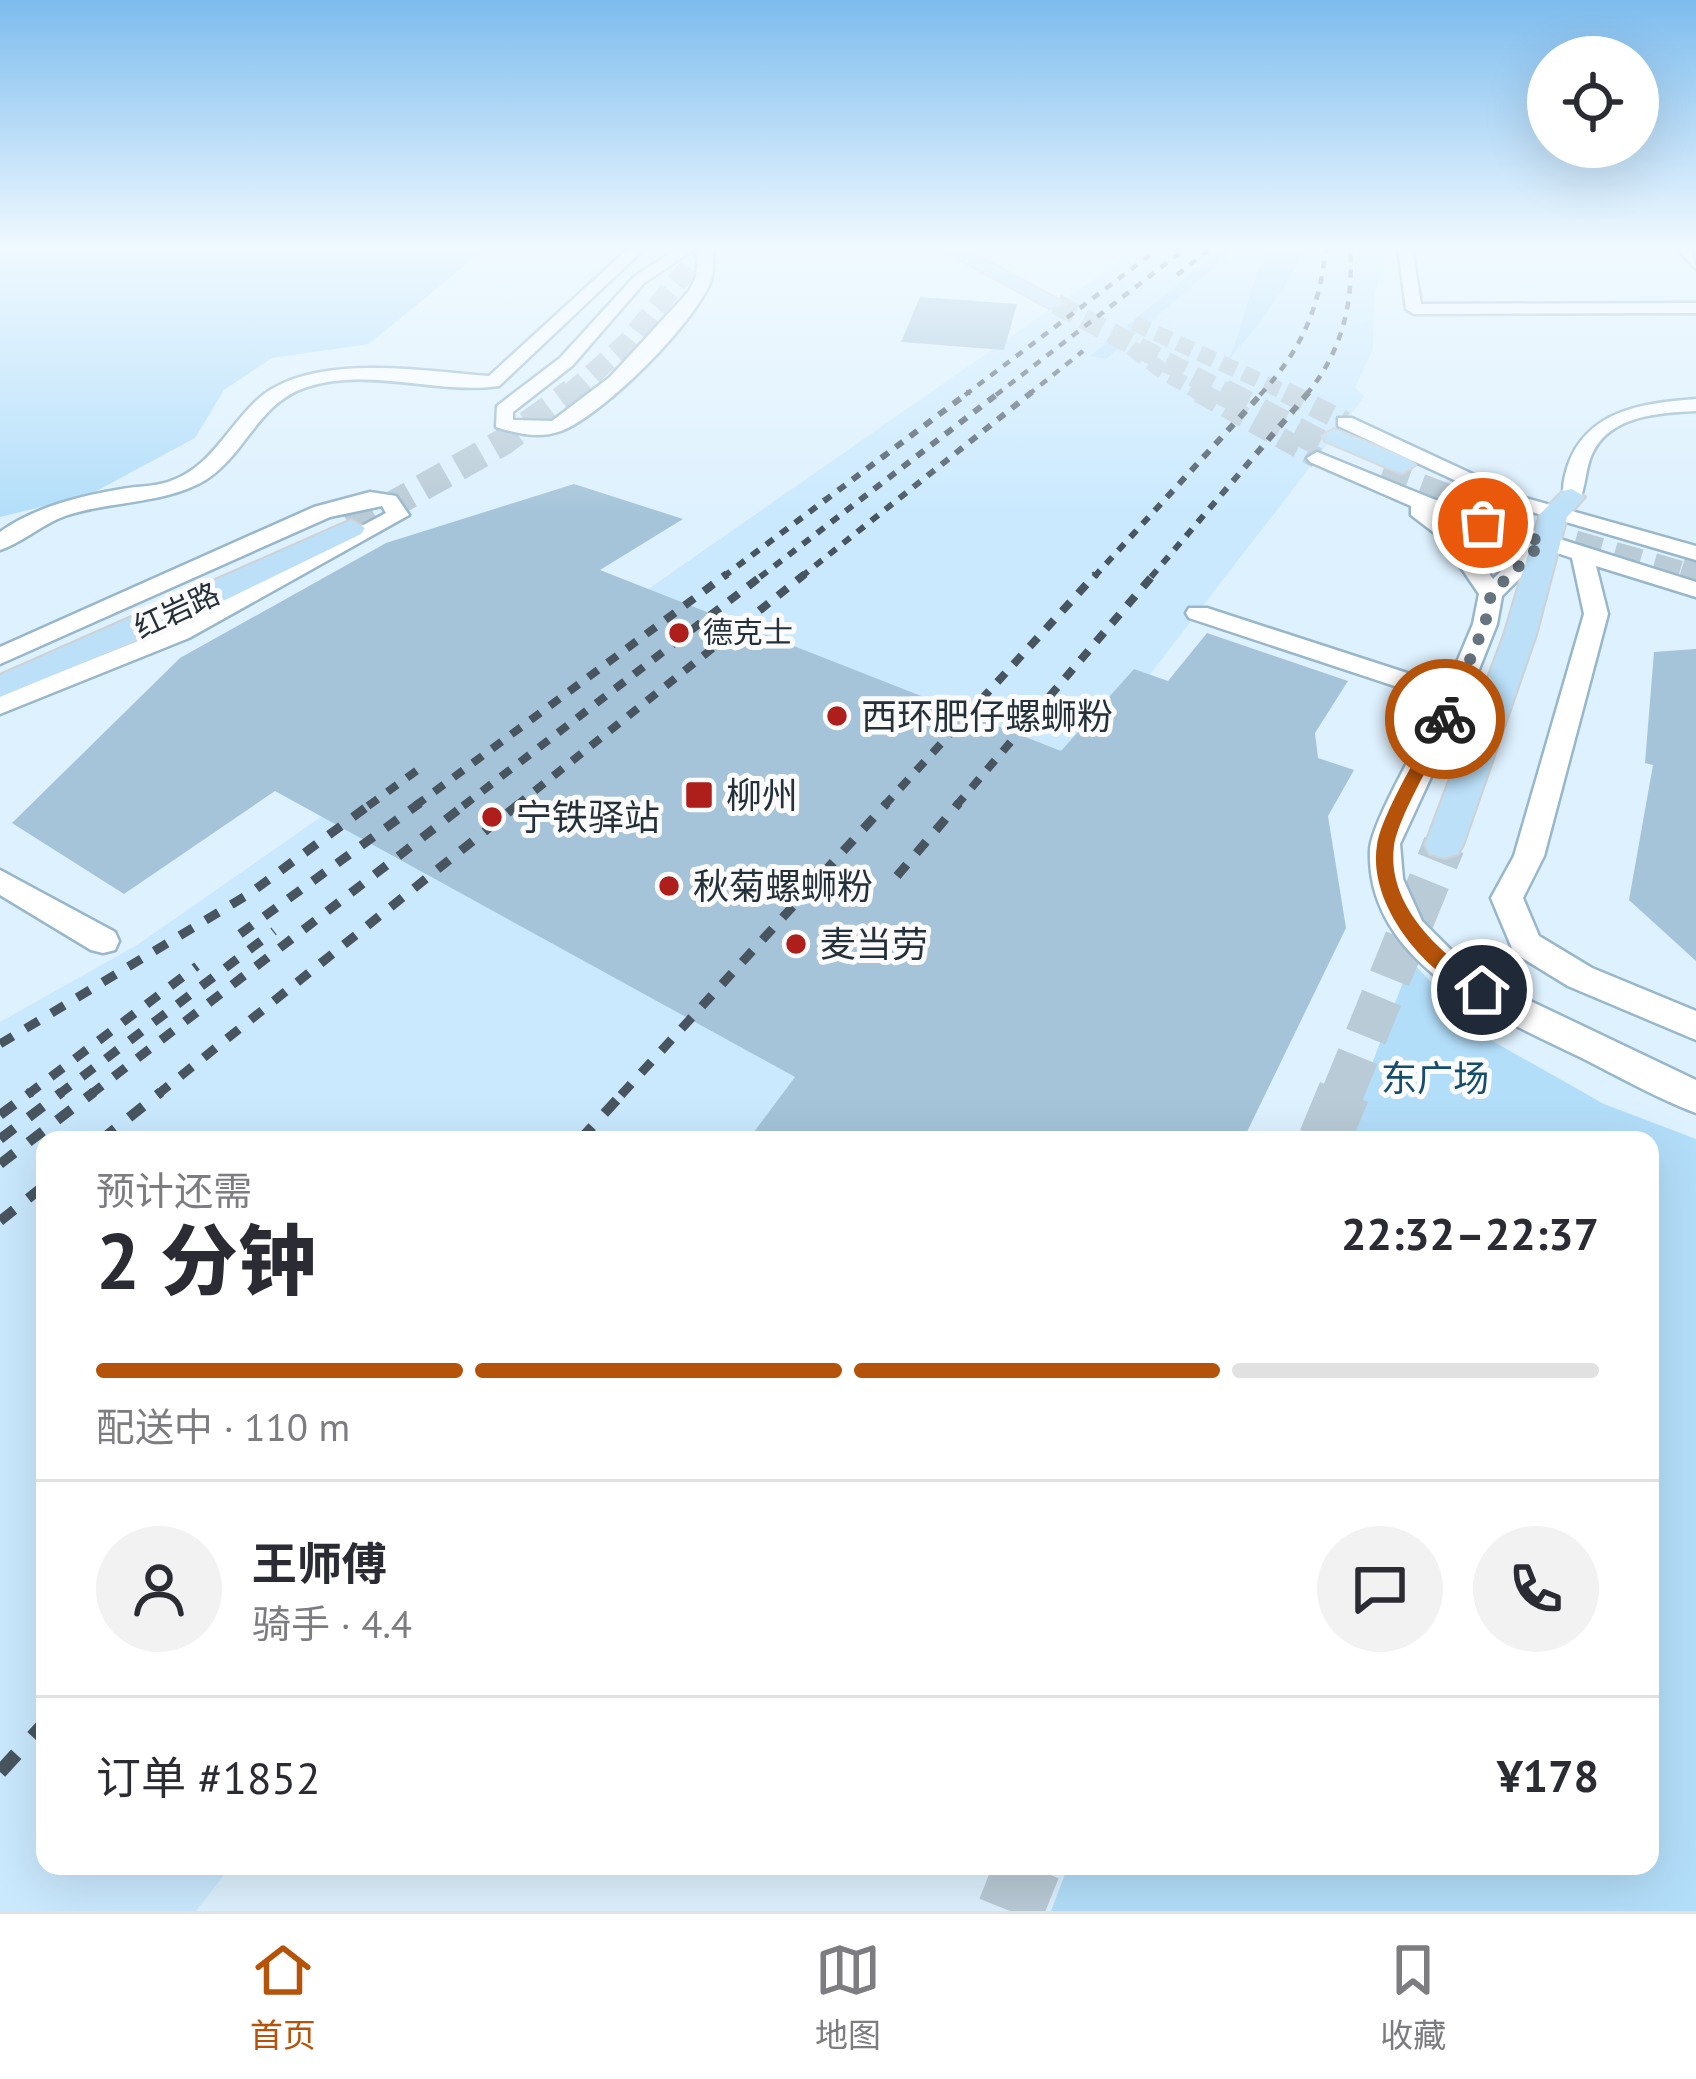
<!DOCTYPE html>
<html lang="zh">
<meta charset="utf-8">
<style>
body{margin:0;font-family:"PT Sans","Noto Sans SC",sans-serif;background:#f2f2f3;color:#2b2b33;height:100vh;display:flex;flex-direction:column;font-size:45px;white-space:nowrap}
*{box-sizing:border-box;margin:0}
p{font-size:39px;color:#7c7c81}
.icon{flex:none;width:66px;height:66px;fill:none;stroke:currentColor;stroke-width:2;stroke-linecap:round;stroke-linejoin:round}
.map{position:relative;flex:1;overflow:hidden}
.details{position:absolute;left:36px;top:1131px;width:1623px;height:744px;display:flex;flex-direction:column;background:#fff;border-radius:24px;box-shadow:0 12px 48px #0002}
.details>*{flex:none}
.tools{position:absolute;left:1527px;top:36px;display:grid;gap:24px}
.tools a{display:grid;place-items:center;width:132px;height:132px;border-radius:50%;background:#fff;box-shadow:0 12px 48px #0002;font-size:60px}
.pin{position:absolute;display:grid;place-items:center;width:102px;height:102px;color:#fff;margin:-51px;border:6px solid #fff;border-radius:50%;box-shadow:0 3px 12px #0007}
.courier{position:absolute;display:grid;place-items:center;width:120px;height:120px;margin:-60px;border:9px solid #b45309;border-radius:50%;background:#fff;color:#222;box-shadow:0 3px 15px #0007}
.head em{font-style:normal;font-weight:800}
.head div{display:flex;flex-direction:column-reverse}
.head{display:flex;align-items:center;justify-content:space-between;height:204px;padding:0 60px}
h1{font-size:78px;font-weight:800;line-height:90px}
.bar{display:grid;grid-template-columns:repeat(4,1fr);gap:18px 12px;align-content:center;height:144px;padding:0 60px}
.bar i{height:15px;border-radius:9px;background:#e1e1e2}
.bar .on{background:#b45309}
.bar p{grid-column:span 4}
.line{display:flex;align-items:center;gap:30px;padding:0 60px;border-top:3px solid #e1e1e2}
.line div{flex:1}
.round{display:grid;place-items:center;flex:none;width:126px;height:126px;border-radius:63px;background:#f2f2f3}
.dock{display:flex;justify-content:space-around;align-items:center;height:168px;border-top:3px solid #e1e1e2;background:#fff;font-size:33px;color:#7c7c81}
.dock a{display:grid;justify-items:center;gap:6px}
.dock .on{color:#b45309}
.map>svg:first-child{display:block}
.built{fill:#cae9fe}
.green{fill:#b3defa}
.building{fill:#a5c4d9}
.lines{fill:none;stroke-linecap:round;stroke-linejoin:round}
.minor-tunnel-far1{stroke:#b9cbd7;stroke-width:16;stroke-dasharray:16 8;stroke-linecap:butt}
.minor-tunnel{stroke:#b9cbd7;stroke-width:21;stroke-dasharray:21 10;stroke-linecap:butt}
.major-tunnel-far5{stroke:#b9cbd7;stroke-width:21;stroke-dasharray:21 10;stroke-linecap:butt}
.major-tunnel-far4{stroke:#b9cbd7;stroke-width:27;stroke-dasharray:27 14;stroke-linecap:butt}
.major-tunnel-far3{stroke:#b9cbd7;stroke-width:33;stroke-dasharray:33 16;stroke-linecap:butt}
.major-tunnel-far2{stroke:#b9cbd7;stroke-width:42;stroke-dasharray:42 21;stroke-linecap:butt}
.major-tunnel-far1{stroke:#b9cbd7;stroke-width:52;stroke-dasharray:52 26;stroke-linecap:butt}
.major-tunnel{stroke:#b9cbd7;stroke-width:66;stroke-dasharray:66 33;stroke-linecap:butt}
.minor-casing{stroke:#98b7cb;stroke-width:5}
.major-casing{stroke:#cfd2d4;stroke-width:4}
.minor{fill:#fff;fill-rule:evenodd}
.major{fill:#bbe0f8;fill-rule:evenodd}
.rail-far5{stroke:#48555f;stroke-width:4.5;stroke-dasharray:8 8;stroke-linecap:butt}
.rail-far4{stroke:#48555f;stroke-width:6;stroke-dasharray:9 9;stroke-linecap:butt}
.rail-far3{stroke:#48555f;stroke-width:8;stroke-dasharray:12 12;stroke-linecap:butt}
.rail-far2{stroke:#48555f;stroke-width:9;stroke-dasharray:15 15;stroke-linecap:butt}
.rail-far1{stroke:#48555f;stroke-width:10;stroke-dasharray:18 18;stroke-linecap:butt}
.rail{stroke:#48555f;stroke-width:14;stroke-dasharray:24 24;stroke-linecap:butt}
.route{fill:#b45309}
.done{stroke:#66747f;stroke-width:12;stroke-dasharray:0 21.6}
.poi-dot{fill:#ae1e1a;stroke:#fbfbfb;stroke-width:4.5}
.labels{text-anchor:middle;stroke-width:10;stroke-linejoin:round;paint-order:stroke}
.far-street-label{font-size:30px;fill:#25313a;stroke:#fbfbfb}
.far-poi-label{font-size:30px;fill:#25313a;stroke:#fbfbfb;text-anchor:start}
.poi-label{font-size:36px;fill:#25313a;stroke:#fbfbfb;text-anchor:start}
.park-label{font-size:36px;fill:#144d6d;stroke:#fbfbfb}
</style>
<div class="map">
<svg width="1696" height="1911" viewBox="0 0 1696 1911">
<rect width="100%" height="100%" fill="#def1fe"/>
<path class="built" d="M1128,248H1382L1384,268L1374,294L1373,349L1355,387L1364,397L791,1140H45V1866H231L196,1911H0V1022L137,945L1115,264Z"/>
<path class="green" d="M0,248H486L369,344L272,358L224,390L195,438L89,495L0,517Z
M1222,248H1237L1106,359L1090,356Z
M1270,248H1309L1259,324L1228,360C1246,324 1248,282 1270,248Z
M1411,961L1480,1034L1604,1104L1696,1139V1911H1051L1068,1866H1650V1140H1343Z"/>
<path class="building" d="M920,297L1017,304L1004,350L901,342Z
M574,484L683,519L600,570L1061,751L1134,669L1168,681L1207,633L1348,681L1315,733L1318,758L1354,770L1328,816L1346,928L1243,1140H748L795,1077L275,791L124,894L12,823L180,658L386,543Z
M1696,649V961L1629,900L1653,765L1645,763L1654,652Z"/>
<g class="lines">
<path class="minor-tunnel-far1" d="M1134,323L1291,395
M1112,333L1165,373L1204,395"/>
<path class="minor-tunnel" d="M1199,392L1317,458
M1285,392L1345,422"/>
<path class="major-tunnel-far5" d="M1056,304L1229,395
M569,395L628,342L705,248"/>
<path class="major-tunnel-far4" d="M1223,392L1326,446
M1382,473L1568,542L1690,577
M351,528L503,442L572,392"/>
<path class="major-tunnel-far3" d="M1680,574L1696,579"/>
<path class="major-tunnel-far2" d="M1342,1095L1444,845"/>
<path class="major-tunnel-far1" d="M1324,1140L1344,1092"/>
<path class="major-tunnel" d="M1010,1911L1028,1866"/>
<defs>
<path id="minor" d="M629,248H645L499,386C437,395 371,367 307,387C259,402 246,453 207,479C165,505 111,500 65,516C42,524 22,543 0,550V532C35,507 80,496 122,489C137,486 153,487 168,482C210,468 225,431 255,402C306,351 423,371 489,376Z
M678,248H696L644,283L572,366L513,412V420L552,421L610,377L689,291L696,277L699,248H713C713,257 714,268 712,277C700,319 602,416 561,431C539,439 518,434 496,427L497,406L560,358L634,277Z
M1398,248H1412L1421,304L1696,303V313L1414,314L1406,309Z
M1676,248H1691L1696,269Z
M1696,399V411C1659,413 1610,415 1592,454C1585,469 1586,487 1579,501H1565C1561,490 1564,477 1568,465C1588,409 1645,403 1696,399Z
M1338,418H1352L1522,497L1696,546V560L1508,505L1338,426Z
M1317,452L1433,499L1696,582V597L1596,566L1608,614L1544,856L1523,898L1539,936L1592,968L1696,1011V1040L1568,986L1514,953L1491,898L1514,856L1584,614L1572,558L1548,550L1502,596L1497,624L1468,697L1400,844L1403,879L1422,921L1465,964L1522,997L1696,1080V1113C1656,1098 1618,1076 1580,1057C1496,1016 1366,964 1370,850C1371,822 1425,732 1440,701L1189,618L1186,613L1189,608H1207L1447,686L1473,624L1479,594L1441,538L1411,515V506L1310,462L1307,458ZM1440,516L1528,544L1493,579L1457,528Z
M370,492L396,496L409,515L189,638L0,714V696L171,628L386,513L382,506L330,517L0,664V647L314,507Z
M0,870L115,932L119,941L115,950L103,953L91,950L0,895Z"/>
<path id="major" d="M939,248H963L1066,304L1049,308Z
M1334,429L1411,460L1415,465L1402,473L1393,470L1325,441L1322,436Z
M1572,489L1585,497L1567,517L1536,635L1463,845L1458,854L1444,858L1430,854L1425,845L1504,635L1540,514L1563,491Z
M351,520L365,528L361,534L174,625L0,697V675Z"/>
</defs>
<use href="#minor" class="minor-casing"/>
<use href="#major" class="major-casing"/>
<use href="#minor" class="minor"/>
<use href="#major" class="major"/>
<path class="rail-far5" d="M1177,275L1211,248
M965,395L1154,252
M996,395L1186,248
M1028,395L1083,351
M1260,395C1302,349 1319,310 1326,248
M1306,395C1342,352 1354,303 1350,248"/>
<path class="rail-far4" d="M723,577L969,392
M760,577L1000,392
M801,577L1032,392
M1094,577L1263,392
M1151,577L1309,392"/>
<path class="rail-far3" d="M368,806L423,766
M415,806L727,574
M463,806L764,574
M516,806L805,574
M884,806L1096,574
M956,806L1154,574"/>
<path class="rail-far2" d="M897,876L959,803
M240,934L420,803
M0,1044L249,894L372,803
M27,1095L197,966
M58,1095L274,931
M90,1095L467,803
M157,1095L520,803
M621,1095L887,803"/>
<path class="rail-far1" d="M0,1115L31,1092
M0,1139L62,1092
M101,1140L161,1092
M580,1140L624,1092
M0,1164L94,1092
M0,1221L45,1185"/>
<path class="rail" d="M0,1772L45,1723"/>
</g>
<linearGradient id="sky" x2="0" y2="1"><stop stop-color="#7dbcee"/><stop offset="0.48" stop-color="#f0f9ff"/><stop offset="1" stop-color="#f0f9ff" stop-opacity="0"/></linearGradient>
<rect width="1696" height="516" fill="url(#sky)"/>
<path class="route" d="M1445,714L1453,719C1439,749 1398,816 1394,846C1386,906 1442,957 1489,984V996L1482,998C1428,978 1367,906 1377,845C1381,815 1422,749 1437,719Z"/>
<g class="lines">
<path class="done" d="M1445,719L1485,624L1491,594L1543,542L1483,523"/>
</g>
<g class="poi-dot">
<circle cx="679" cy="633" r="12"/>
<circle cx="837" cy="716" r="12"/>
<rect x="684" y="780" width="30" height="30" rx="6"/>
<circle cx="492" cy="817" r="12"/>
<circle cx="669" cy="886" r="12"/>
<circle cx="796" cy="944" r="12"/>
</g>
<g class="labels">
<g class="far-street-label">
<text transform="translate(177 611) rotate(-25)" y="10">红岩路</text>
</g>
<g class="far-poi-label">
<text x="703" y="643">德克士</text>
</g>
<g class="poi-label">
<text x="861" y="729">西环肥仔螺蛳粉</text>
<text x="726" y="808">柳州</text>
<text x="516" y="830">宁铁驿站</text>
<text x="693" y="899">秋菊螺蛳粉</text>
<text x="820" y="957">麦当劳</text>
</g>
<g class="park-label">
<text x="1435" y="1091">东广场</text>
</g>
</g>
</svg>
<div class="tools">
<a><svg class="icon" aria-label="locate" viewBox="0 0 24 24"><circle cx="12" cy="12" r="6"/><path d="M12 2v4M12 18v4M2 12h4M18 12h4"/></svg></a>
</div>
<div class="pin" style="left:1483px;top:523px;background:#ea580c"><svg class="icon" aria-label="bag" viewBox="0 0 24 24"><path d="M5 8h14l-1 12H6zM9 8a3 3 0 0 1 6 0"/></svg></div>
<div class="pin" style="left:1482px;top:990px;background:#1f2937"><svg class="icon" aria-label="home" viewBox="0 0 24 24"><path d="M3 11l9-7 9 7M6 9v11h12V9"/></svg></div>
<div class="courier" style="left:1445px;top:719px"><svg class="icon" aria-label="bike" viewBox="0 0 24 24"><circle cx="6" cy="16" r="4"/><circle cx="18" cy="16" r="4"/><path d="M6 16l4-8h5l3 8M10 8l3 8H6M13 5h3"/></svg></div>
<section class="details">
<div class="head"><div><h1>2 分钟</h1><p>预计还需</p></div><em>22:32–22:37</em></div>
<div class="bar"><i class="on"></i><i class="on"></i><i class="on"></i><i></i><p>配送中 · 110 m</p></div>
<div class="line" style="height:216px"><a class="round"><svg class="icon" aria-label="person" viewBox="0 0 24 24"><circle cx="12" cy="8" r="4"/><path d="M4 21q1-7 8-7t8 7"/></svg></a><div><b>王师傅</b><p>骑手 · 4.4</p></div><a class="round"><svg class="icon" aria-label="chat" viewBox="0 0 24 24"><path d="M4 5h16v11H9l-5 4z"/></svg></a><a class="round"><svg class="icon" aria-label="phone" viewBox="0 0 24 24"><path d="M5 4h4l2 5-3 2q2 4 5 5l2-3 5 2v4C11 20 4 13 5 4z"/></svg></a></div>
<div class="line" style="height:156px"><div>订单 #1852</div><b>¥178</b></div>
</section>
</div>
<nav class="dock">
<a class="on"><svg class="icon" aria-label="home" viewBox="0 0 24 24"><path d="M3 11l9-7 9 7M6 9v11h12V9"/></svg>首页</a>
<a><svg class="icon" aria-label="map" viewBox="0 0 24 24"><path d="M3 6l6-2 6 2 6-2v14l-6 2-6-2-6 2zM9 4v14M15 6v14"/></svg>地图</a>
<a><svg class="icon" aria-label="saved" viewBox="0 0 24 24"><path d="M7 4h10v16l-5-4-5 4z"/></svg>收藏</a>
</nav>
